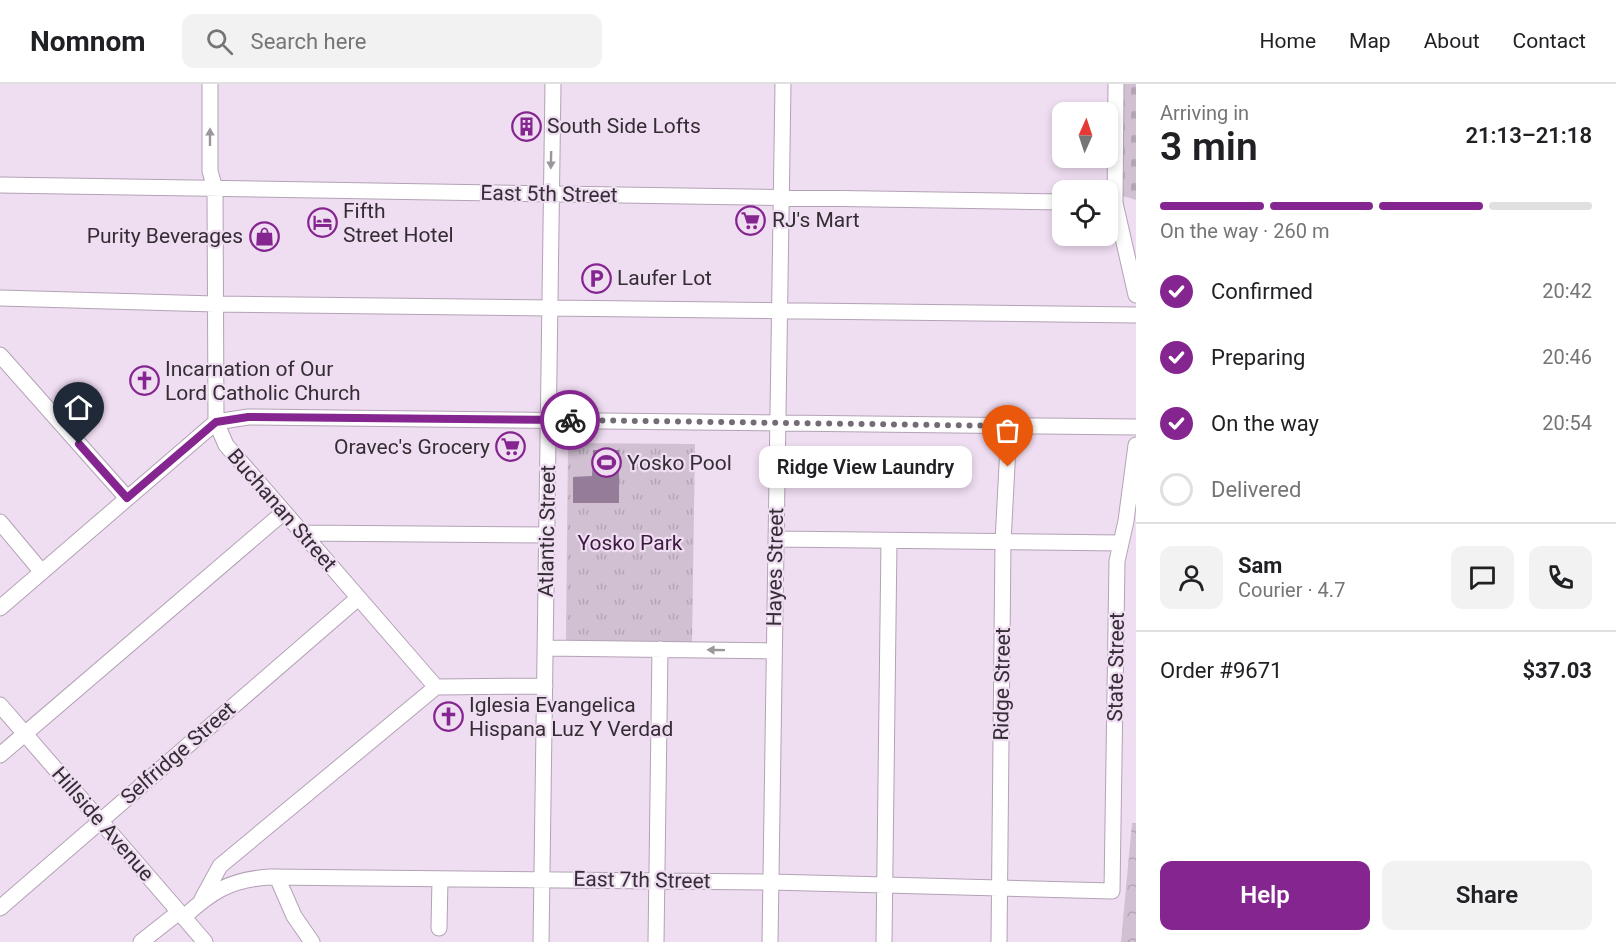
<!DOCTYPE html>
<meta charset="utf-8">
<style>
body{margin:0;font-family:Roboto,sans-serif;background:#f2f2f2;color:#202124;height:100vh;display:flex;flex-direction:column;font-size:22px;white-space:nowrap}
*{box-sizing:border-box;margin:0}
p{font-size:20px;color:#757577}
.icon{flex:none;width:33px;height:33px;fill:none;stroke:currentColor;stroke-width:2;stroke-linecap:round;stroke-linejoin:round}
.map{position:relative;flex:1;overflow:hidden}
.side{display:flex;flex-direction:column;background:#fff;width:480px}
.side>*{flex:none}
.needle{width:39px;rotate:3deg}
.fabs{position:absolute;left:1052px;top:18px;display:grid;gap:12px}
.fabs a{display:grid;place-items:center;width:66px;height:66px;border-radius:12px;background:#fff;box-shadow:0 3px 9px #0003;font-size:30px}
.pin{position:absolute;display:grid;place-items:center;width:51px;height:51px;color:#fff;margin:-62px -26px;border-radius:50% 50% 50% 0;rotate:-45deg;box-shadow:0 0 6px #0007}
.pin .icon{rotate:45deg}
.courier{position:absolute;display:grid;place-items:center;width:60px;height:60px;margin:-30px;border:4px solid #852690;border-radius:50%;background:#fff;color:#222;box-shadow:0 2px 8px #0007}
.bubble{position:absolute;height:42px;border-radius:12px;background:#fff;box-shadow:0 3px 9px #0003;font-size:20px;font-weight:600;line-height:42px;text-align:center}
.summary em{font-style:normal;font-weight:600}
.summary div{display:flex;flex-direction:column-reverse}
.summary{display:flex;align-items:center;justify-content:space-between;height:102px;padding:0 24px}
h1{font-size:39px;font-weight:600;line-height:45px}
.bar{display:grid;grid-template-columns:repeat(4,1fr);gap:9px 6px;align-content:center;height:72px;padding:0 24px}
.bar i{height:8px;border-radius:4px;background:#e0e0e0}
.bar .active{background:#852690}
.bar p{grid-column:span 4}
.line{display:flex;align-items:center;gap:15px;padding:0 24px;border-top:2px solid #e0e0e0}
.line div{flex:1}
.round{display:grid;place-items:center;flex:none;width:63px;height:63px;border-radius:12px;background:#f2f2f2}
ol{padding:0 24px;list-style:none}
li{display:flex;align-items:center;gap:18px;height:66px}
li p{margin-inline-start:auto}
li .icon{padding:6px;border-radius:50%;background:#852690;color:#fff;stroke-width:4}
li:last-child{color:#757577}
li i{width:33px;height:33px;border:3px solid #e0e0e0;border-radius:50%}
.button{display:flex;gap:12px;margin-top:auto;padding:12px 24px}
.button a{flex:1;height:69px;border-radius:12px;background:#852690;color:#fff;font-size:24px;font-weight:600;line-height:69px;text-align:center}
.button a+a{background:#f2f2f2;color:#202124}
header{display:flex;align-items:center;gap:36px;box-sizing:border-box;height:84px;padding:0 30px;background:#fff;border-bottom:2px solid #e0e0e0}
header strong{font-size:28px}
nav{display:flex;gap:33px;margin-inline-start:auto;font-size:21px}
.search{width:420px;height:54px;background:#f2f2f2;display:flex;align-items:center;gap:15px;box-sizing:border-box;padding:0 21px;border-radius:12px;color:#757577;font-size:22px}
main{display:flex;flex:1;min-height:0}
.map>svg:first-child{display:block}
.forest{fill:url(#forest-crowns)}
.cemetery{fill:url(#cemetery-stones)}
.park{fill:url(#park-tufts)}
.water{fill:#957c98}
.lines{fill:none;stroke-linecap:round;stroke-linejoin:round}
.minor-casing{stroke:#b3a2b5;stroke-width:17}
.minor{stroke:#fff;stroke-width:15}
.oneway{fill:#9a969a}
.done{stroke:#756b76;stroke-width:6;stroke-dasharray:0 10.8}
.route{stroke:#852690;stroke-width:8}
.labels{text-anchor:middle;stroke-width:4.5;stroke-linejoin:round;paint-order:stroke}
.poi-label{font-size:21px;fill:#342d34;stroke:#efddf1;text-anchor:start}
.street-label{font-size:21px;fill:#342d34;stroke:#efddf1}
.park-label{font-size:21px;fill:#3d1a41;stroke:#efddf1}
</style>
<header>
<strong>Nomnom</strong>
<div class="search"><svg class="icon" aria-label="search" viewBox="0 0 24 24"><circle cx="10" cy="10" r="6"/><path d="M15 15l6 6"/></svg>Search here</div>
<nav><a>Home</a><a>Map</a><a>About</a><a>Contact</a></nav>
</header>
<main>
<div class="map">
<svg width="1136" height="858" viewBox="0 0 1136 858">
<defs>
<pattern id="forest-crowns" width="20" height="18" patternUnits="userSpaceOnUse" patternTransform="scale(1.5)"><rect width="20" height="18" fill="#d1c0d2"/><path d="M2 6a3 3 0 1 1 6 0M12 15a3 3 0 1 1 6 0" fill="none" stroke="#b4a5b5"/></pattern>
<pattern id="cemetery-stones" width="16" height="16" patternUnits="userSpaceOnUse" patternTransform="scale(1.5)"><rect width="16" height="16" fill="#d1c0d2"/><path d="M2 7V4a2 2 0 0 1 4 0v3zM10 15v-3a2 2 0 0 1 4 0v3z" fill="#b4a5b5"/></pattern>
<pattern id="park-tufts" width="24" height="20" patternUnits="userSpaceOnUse" patternTransform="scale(1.5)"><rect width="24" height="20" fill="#d1c0d2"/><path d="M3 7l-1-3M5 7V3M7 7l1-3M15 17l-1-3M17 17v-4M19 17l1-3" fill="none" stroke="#b4a5b5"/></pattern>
</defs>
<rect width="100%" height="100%" fill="#efddf1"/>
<path class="forest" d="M1132,739H1136V858H1121Z"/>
<path class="cemetery" d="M1118,0H1136V116L1123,112Z"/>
<path class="park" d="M568,359L695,360L692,559L566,558Z"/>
<path class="water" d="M593,366H619V419H573V393L592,392Z"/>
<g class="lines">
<defs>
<path id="minor" d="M210,0V87L215,105L216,338L226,361L436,603L545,602
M1116,0L1115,119L1136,211
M0,101L1062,118
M0,214L215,220L1136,231
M0,271L127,414
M0,438L41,487
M303,449L546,451
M776,455L1120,459
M0,524L216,338L248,333L1136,343
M545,564L774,567
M0,621L205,858
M0,671L284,428
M277,793L294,832L312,858
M202,815L220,782L436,603
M0,824L357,515
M184,833C212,807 230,796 269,793L771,798L1112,807L1117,477L1126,437L1136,361
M439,844L440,795
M141,858L179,828
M541,858L553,0
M656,858L660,565
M770,858L783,0
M884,858L889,457
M999,858L1003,458L1009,343"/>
</defs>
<use href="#minor" class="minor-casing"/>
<use href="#minor" class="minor"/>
</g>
<defs><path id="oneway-solid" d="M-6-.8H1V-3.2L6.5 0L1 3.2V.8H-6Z" transform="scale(1.5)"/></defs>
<g class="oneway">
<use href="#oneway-solid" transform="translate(210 53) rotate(-90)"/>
<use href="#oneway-solid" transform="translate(551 76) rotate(91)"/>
<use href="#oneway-solid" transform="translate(716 566) rotate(-179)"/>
</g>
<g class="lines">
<path class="done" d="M570,336L1010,342L1008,383"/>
<path class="route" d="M79,360L127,414L216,338L248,333L570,336"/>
</g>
<defs>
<symbol id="building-ring" viewBox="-11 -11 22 22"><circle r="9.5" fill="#efddf1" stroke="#852690" stroke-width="1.5"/><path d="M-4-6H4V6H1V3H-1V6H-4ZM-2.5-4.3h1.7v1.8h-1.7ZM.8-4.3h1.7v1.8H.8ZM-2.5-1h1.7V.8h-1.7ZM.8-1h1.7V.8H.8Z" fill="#852690"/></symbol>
<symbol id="supermarket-ring" viewBox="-11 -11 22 22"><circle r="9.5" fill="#efddf1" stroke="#852690" stroke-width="1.5"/><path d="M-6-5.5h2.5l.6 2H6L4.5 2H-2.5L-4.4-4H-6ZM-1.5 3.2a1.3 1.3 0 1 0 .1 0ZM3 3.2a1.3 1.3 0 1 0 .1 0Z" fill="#852690"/></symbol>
<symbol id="hotel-ring" viewBox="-11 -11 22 22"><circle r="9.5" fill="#efddf1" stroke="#852690" stroke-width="1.5"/><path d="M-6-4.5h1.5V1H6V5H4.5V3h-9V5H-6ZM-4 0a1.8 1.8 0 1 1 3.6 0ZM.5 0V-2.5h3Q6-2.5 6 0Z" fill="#852690"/></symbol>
<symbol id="shop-ring" viewBox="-11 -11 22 22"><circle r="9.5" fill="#efddf1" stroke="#852690" stroke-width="1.5"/><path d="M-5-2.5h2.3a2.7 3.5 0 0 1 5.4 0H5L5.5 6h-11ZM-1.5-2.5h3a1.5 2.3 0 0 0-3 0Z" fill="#852690"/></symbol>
<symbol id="parking-ring" viewBox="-11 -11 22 22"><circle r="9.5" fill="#efddf1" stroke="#852690" stroke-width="1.5"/><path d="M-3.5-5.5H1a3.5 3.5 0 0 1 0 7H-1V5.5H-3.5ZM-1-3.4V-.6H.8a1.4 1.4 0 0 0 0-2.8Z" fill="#852690"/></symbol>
<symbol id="church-ring" viewBox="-11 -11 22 22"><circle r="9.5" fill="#efddf1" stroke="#852690" stroke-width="1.5"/><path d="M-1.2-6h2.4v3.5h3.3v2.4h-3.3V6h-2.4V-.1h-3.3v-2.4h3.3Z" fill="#852690"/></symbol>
<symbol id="stadium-ring" viewBox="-11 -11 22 22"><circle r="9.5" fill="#efddf1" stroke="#852690" stroke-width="1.5"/><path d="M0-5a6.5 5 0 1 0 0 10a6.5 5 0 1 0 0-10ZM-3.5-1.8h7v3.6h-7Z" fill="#852690"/></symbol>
</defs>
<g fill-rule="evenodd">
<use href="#building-ring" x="510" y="26" width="33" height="33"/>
<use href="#supermarket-ring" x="734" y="120" width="33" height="33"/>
<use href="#hotel-ring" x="306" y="122" width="33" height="33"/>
<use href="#shop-ring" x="248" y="136" width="33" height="33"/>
<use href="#parking-ring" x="580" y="178" width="33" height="33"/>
<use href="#church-ring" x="128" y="280" width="33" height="33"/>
<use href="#supermarket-ring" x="494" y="346" width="33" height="33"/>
<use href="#stadium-ring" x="590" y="362" width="33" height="33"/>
<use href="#church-ring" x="432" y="616" width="33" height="33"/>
</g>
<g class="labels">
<g class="poi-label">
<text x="547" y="49">South Side Lofts</text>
<text x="343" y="134">Fifth<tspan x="343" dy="24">Street Hotel</tspan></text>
<text x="772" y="143">RJ's Mart</text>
<text x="243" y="159" text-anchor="end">Purity Beverages</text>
<text x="617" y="201">Laufer Lot</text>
<text x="165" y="292">Incarnation of Our<tspan x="165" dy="24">Lord Catholic Church</tspan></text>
<text x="490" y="370" text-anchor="end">Oravec's Grocery</text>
<text x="627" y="386">Yosko Pool</text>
<text x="469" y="628">Iglesia Evangelica<tspan x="469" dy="24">Hispana Luz Y Verdad</tspan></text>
</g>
<g class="street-label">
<text transform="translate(549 110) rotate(1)" y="7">East 5th Street</text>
<text transform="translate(282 426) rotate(49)" y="7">Buchanan Street</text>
<text transform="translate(547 447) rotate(-89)" y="7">Atlantic Street</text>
<text transform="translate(775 483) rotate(-89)" y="7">Hayes Street</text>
<text transform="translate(1116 583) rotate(-89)" y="7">State Street</text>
<text transform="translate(1002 600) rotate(-89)" y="7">Ridge Street</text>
<text transform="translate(178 669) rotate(-41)" y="7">Selfridge Street</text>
<text transform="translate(103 740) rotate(49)" y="7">Hillside Avenue</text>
<text transform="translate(642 796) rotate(1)" y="7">East 7th Street</text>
</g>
<g class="park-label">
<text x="630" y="466">Yosko Park</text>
</g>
</g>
</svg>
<div class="fabs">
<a><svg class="needle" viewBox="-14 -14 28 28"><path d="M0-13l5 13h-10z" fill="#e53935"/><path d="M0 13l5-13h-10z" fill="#757577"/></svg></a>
<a><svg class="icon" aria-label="locate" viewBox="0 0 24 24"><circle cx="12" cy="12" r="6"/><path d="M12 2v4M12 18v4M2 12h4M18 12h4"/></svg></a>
</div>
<div class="pin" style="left:1008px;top:383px;background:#ea580c"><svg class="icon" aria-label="bag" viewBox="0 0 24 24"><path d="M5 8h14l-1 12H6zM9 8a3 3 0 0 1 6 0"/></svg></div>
<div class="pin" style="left:79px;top:360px;background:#1f2937"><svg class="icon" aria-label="home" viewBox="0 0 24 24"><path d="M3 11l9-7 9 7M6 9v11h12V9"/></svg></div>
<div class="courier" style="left:570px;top:336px"><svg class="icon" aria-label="bike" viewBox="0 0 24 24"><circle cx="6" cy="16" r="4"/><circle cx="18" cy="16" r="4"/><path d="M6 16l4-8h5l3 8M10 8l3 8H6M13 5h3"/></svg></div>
<div class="bubble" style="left:759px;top:362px;width:213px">Ridge View Laundry</div>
</div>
<section class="side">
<div class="summary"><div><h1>3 min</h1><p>Arriving in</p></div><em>21:13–21:18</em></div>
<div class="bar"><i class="active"></i><i class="active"></i><i class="active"></i><i></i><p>On the way · 260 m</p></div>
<ol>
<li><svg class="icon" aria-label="check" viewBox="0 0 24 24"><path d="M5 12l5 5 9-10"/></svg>Confirmed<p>20:42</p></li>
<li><svg class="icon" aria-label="check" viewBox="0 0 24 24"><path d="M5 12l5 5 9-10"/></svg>Preparing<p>20:46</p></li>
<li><svg class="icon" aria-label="check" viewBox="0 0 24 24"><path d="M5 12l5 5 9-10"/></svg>On the way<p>20:54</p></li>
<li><i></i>Delivered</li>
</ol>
<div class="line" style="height:108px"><a class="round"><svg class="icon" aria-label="person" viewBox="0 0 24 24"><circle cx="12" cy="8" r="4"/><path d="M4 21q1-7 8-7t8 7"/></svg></a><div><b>Sam</b><p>Courier · 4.7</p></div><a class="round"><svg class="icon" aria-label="chat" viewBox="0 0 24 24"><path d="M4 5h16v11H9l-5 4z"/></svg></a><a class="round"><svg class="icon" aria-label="phone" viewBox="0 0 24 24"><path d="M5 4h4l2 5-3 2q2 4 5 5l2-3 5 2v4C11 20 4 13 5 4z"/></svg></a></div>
<div class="line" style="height:78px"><div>Order #9671</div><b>$37.03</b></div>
<div class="button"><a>Help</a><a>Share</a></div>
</section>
</main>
